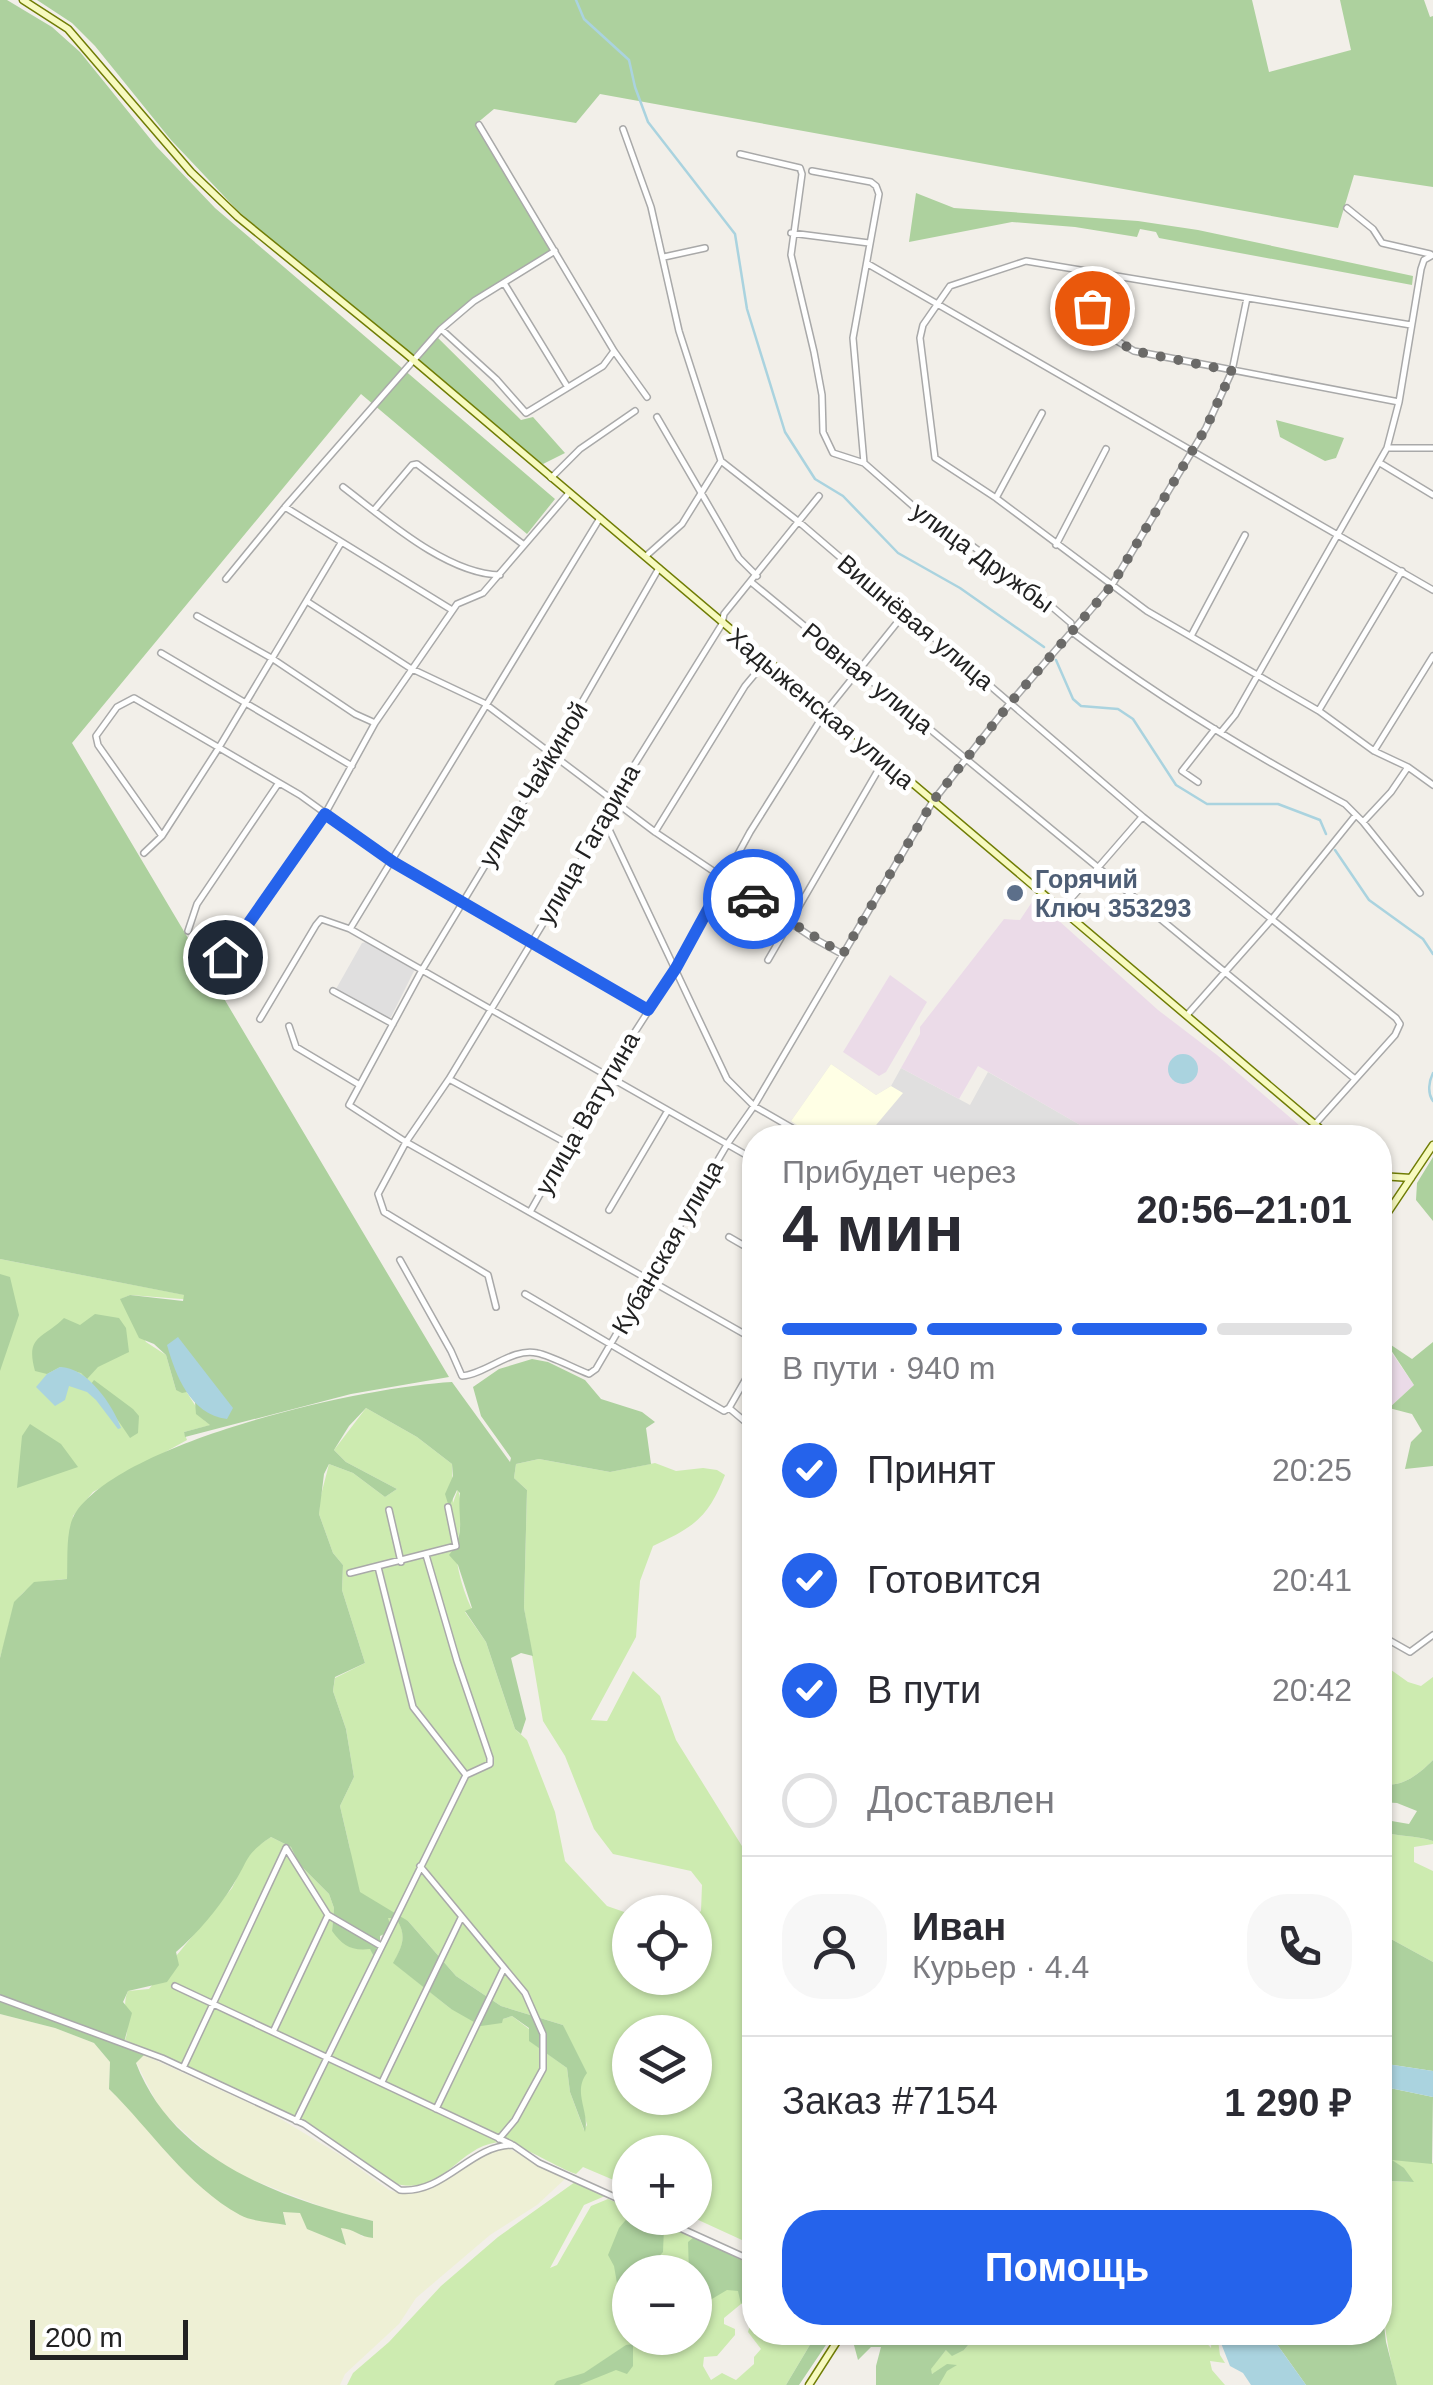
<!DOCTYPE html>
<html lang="ru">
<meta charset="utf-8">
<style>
body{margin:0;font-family:Helvetica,sans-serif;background:#f7f7f7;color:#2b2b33;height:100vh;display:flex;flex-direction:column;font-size:38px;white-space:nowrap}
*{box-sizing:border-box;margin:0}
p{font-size:32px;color:#7c7c81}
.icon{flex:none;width:55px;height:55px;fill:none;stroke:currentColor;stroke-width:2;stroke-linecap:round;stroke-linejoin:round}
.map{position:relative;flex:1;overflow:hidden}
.sheet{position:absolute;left:742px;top:1125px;width:650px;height:1220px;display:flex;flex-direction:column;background:#fff;border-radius:40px;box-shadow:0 2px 8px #0004}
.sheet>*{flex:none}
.tools{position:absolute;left:612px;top:1895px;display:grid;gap:20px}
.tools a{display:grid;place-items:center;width:100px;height:100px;border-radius:50%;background:#fff;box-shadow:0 2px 8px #0004;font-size:50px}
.scale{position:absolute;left:30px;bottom:25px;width:158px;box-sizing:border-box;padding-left:10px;border:5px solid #222;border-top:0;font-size:28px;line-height:35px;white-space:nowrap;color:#222;-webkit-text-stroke:8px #fff;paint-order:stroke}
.pin{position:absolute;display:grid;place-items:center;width:85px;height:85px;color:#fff;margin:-42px;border:5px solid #fff;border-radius:50%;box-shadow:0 2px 10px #0007}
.courier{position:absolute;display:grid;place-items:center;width:100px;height:100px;margin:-50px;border:8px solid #2563eb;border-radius:50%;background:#fff;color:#222;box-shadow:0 2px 12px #0007}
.headline em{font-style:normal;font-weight:700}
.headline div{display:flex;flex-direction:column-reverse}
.headline{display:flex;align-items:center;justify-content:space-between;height:170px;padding:0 40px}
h1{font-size:65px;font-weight:700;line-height:75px}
.bar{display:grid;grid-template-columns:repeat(4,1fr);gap:15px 10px;align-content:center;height:120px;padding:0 40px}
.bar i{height:12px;border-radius:8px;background:#e1e1e2}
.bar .current{background:#2563eb}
.bar p{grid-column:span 4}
.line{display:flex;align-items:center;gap:25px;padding:0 40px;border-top:2px solid #e1e1e2}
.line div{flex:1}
.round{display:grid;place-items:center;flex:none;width:105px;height:105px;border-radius:40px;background:#f7f7f7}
ol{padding:0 40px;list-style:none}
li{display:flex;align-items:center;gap:30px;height:110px}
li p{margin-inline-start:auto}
li .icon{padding:10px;border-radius:50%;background:#2563eb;color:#fff;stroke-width:4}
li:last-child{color:#7c7c81}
li i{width:55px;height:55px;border:5px solid #e1e1e2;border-radius:50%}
.cta{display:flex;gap:20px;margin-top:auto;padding:20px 40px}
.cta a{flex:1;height:115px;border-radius:40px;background:#2563eb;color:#fff;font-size:40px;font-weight:700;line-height:115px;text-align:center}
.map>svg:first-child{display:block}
.residential{fill:#e0dfdf}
.industrial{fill:#ebdbe8}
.education{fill:#ffffe5}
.farmland{fill:#eef0d5}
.grass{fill:#cdebb0;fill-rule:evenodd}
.forest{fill:#add19e}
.water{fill:#aad3df}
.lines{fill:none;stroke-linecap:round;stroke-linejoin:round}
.stream{stroke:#aad3df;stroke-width:2.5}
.street-casing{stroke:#a9a9a9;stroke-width:8}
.secondary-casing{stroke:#707d05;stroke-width:9}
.street{stroke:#fff;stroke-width:5}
.secondary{stroke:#f7fabf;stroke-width:6}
.done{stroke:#6b6a68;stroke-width:10;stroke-dasharray:0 18}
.route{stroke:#2563eb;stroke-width:12}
.service-dot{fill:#5c6f8a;stroke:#fff;stroke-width:4}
.labels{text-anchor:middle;stroke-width:10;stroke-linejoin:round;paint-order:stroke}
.street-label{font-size:25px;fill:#222;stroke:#fff}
.service-label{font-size:25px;font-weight:bold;fill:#4e5e75;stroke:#fff;text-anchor:start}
</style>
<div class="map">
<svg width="1433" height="2385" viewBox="0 0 1433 2385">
<rect width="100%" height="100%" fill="#f2efe9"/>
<path class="residential" d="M366,942L415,969L391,1017L386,1019L337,993L336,989L362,943Z
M831,1064L876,1095L891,1086L901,1068L970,1105L988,1072L1101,1137H814L791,1121Z"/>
<path class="industrial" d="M1032,902H1038L1158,1010L1217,1055L1313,1137H1101L978,1066L959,1099L901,1068L920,1034V1027L1004,919L1020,920Z
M890,975L927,1002L886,1072L879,1076L843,1052Z
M1380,1336L1414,1385L1389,1408L1380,1392Z"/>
<path class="education" d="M831,1064L876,1095L891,1086L903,1093L866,1137H814L791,1121Z"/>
<path class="farmland" d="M0,2014L55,2028L94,2043L110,2062L109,2089L137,2116L169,2155L212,2193L286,2224L283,2211L300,2213L345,2244L340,2227L352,2229L363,2237L373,2221L333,2211L242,2176L216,2161L161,2111L136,2062L144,2055L271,2113L345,2158L389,2190L402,2194L431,2189L495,2149H510L565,2179L537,2205L490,2235L416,2298L399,2324L345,2374L340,2385H0Z"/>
<path class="grass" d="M0,1259L185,1295L194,1300L130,1295L121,1299L146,1342L166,1355L176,1390L186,1391L205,1421L211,1425L184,1432L187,1440L93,1492L73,1516L67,1579C5,1582 16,1612 0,1658Z
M366,1408L417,1437L452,1464L453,1503L458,1489C463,1507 461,1526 457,1545C454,1562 464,1594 472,1609L465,1612L486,1642L515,1729L527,1740L555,1812L565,1861L607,1906L630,1914V1978H695V1916L701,1911L702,1885L691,1871L613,1854L594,1829L565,1756L543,1721L524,1608L527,1490L514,1478L516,1464L539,1459L610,1472L655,1463L676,1471L703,1468L717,1470L725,1475C708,1518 694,1527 653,1546L640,1581L636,1637L591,1720L607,1721L633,1671L660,1696L676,1740L755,1867V2246L694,2218L695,2152H630V2187L583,2167L576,2174C557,2168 519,2143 503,2142C457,2142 443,2203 388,2181L303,2121L125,2040C132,2023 120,2008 128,1991L149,1989L232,1888L250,1851L271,1837L291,1847L299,1864L329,1894L334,1908L332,1931L370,1948L376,1962C381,1954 382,1930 387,1917L396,1918C408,1937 402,1945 394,1963L451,2009L503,2019L512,2016L529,2029L530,2041L567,2068L570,2092L584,2130L587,2125L579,2095L581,2081L563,2025L501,2006L456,1976L408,1921L355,1905L350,1849L340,1806L354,1777L346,1729L333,1691L335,1678L365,1663L342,1590L343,1565L333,1553L319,1514L320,1499L329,1464L353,1473L385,1497L397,1489L346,1462L334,1450ZM630,2032H695V2098H630Z
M1380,1662L1408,1682L1421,1686L1433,1677V1760C1418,1775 1402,1788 1380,1784Z
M1380,1831C1397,1837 1415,1835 1433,1841V1844L1414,1847V1862L1433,1871V1962L1380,1933Z
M1390,2159L1433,2163V2385H1397C1378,2319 1380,2252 1380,2184L1388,2181L1413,2182Z
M575,2182L605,2196L584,2205L550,2268L557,2265L591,2206L608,2199L630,2208V2218H652L755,2265V2294L750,2305L741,2304L724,2318V2324L735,2329V2335L717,2356L704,2357L703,2366L711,2380L722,2373L736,2380L754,2364V2357L761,2349L748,2332L755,2308V2332L817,2333L786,2385H347L353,2373L389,2342L441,2286L498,2237ZM630,2272H695V2338H630Z
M978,2333H1203V2339L1211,2348L1212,2333H1217L1220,2355L1225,2363L1210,2361L1212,2370L1225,2385H939L946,2370L955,2366L932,2374L930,2369L946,2350H964Z"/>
<path class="forest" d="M0,0H7L52,27L80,52L156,146L215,208L555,499L527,534L361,394L72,743L449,1377L351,1394L185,1437L184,1432L210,1425L196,1414L195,1402L187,1392L182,1393L176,1390L166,1355L154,1344L139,1338L120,1299L130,1295L183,1301L184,1295L0,1259Z
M37,0H1252L1269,72L1351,50L1340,0H1424L1430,17L1433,16V187L1354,175L1338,228L600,94L576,123L494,109L476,124L553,250L465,305L434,334L521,420L533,417L565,453L543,464L512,442L239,212L171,140L95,46L72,23Z
M916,193L954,208L1138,221L1198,230L1413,276L1412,285L1159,238L1156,232L1140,229L1137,237L1075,227L1012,222L909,242Z
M1276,420L1344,438L1336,458L1325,461L1280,437Z
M1433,1157V1221L1416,1200L1417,1183Z
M0,1274L10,1277L19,1315L0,1371Z
M95,1314L119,1318L126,1328L129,1352L98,1367L87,1379L81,1373L60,1367L47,1374L35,1371C25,1335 43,1339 64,1318L80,1325Z
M1385,1341L1412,1359L1433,1342V1466L1405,1469L1411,1442L1422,1431L1412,1414L1389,1408L1414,1385Z
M532,1359L548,1362L585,1380L601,1399L642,1412L655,1422L646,1428L651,1464L610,1472L539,1459L516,1464L514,1478L527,1490L524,1608L533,1656L521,1653L511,1658L526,1719L521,1734L515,1729L486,1642L465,1611L472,1608L458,1565L449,1555C467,1534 457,1517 460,1493L457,1490L449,1507L445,1494L453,1476L452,1464L417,1437L366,1408L349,1426L334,1450L346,1462L397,1489L385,1497L353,1473L329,1464L324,1474L319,1514L333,1553L343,1565L342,1590L365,1663L335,1677L333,1691L346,1729L354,1777L340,1806L360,1892L408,1921L456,1976L501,2006L563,2025L587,2073C572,2093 590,2111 585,2132L570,2092L567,2068L529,2041V2028L512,2016L503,2019L502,2023L481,2026L451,2009L393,1963C403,1945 407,1936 396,1918H388L392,1930L380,1936V1956L377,1963L370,1949C351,1951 343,1946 332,1931L334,1908L329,1894L299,1864L291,1847L271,1837C244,1855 249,1860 233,1885C218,1909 197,1934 176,1952L179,1965L167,1982L128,1991L123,2002L132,2013L123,2046L144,2055L136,2063C173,2160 280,2198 373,2221V2238C360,2237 354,2229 341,2228L346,2245L307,2229L300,2213L283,2212L286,2225C272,2222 253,2222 240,2215C187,2186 151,2130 109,2089L110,2062L94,2043L55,2028L0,2014V1658L14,1602L34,1582L67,1579C68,1559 65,1528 76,1512C127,1439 363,1387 452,1382L510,1462L511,1458L481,1416L473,1387L499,1369Z
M94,1380L133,1409L139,1416L138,1433L130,1438C118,1420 105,1402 91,1384Z
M30,1424L61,1444L78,1467L17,1488L22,1436Z
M1433,1760V1841C1415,1835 1397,1837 1380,1831V1819L1409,1824L1417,1811L1397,1803L1380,1802V1784C1402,1788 1418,1775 1433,1760Z
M1380,1933L1433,1962V2071L1380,2063Z
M1380,2086L1433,2097L1432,2164L1392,2160L1404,2168L1414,2182L1388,2181L1380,2184Z
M630,2215L664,2227L663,2252L645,2272H630V2305L623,2306L624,2292L618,2289L614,2266L608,2255L619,2228Z
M694,2237L755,2267V2285L741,2304L738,2291L727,2290L695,2309V2272H689L688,2242Z
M1380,2291L1386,2342L1397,2385H1306L1269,2333L1380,2332Z
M858,2332L913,2333L916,2343L924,2333H978L964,2350L952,2356L946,2350L931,2369L932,2374L947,2364L957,2365L947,2371L939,2385H876V2366L881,2347H871L858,2360L851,2334Z
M817,2333H834L799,2385H786Z
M633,2344V2366L627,2374L616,2370L579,2385H554L557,2381L584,2373L626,2345Z"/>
<path class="water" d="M1168 1069a15 15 0 1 1 30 0a15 15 0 1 1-30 0Z
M178,1337L233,1408L227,1419C190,1414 176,1376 167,1345Z
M60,1367C87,1367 113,1405 121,1428L118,1429L96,1400L87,1392L69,1386L65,1400L55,1406L36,1387L47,1374Z
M1380,2063L1433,2071V2097L1380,2086Z
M1217,2333H1269L1306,2385H1251L1243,2373L1230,2366Z"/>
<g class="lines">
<path class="stream" d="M576,0L584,19L629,60L635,87L648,122L735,234L747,309L785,432L815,479L843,496L898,553L960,588L1044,647
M1056,660L1073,699L1081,706L1118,709L1133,719L1176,785L1207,804H1278L1320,820L1326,834
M1335,850L1369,900L1423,939L1433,954
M1433,1073C1429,1081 1427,1093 1433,1101"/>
<defs>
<path id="street" d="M479,125L614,351L647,397
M623,129L651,207L679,331L721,461L799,522L1143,817L1396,1018L1400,1024L1395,1035L1316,1123
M740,154L800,168L802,174L791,255L814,352L822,395L823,432L833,453L864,463
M812,171L871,182L876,186L879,194L853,338L864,463L945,534L971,545L1031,589L1071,623L1072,632C1156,696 1252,754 1345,804L1363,822L1420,893
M1347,208L1373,229L1382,243L1430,254
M791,233L869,243
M664,257L705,248
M868,264L1433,590
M1099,273L1087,323L1134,351L1399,402
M504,283L567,386
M1411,325L1026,261L950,286L923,325L920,338L935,458L996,498L1147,611L1319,711L1374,751L1408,767L1433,785
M441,329L496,379L526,413L603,366L614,351
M657,417L739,558L757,576
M1387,448H1433
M1380,463L1433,495
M551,478L580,449L635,411
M343,487C384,518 446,574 500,575
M996,498L1042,413
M285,507L441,329L474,301L555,251
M374,510L412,465L417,464L524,545
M1056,545L1106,449
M646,556L682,524L721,461
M659,568L551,756L422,970L349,1105L406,1142L755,1340
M226,579L285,507L452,610
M751,582L1355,1079
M308,602L410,668L484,703L655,832L813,938L842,954
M197,616L273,659L355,714L375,723
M1191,636L1245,535
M161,653L352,766
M1319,710L1402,571
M1221,732L1235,715L1387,448L1399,402L1421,269L1424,260L1433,255
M1374,751L1433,656
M1198,782L1182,771L1215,729
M605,821L727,1079L754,1106L792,1128
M1363,822L1391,792L1408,767
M655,832L745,686L755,674L771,664
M162,836L218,749L341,543
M144,853L162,836L98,745L96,736L117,707L134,698L300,795L393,862L648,1010
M1062,909L1142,817
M350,929L600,518
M188,931L197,904L278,784
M768,960L884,760
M211,969L225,957L325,814L375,723L457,604L483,593L569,493
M333,991L393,1024
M1187,1015L1272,919L1355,816
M260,1019L316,925L321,919L350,929L755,1160
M289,1026L296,1047L358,1084
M449,1079L568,1144
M609,1210L667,1112
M530,1212L606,1077L676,968L750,832L826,711L904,614
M729,1237L755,1252
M400,1260L451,1351L462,1376C486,1374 513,1347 537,1353C552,1356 573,1368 589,1374L596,1369L728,1143L754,1106L933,801L1011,702L1112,585L1206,428L1232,371L1247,298
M525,1294L724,1411L729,1408L755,1430
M496,1307L488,1275L384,1212L378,1194L406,1142L449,1079L605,821L612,801L722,624L724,614L819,496
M729,1408L755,1363
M748,1474L755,1457
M389,1510L401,1562
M426,1555L457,1661L490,1758V1764L466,1775
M378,1567L413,1707L466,1775
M350,1573L456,1546L448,1507
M1380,1583L1388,1587L1380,1615
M1380,1635L1410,1652L1433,1635
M286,1848L328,1915L381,1946
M420,1866L525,1993L543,2034V2069L515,2120L499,2139
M175,1986L511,2144
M0,1998L162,2058L304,2124L400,2190C445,2194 470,2145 513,2145L539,2163L630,2204
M273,2032L328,1915
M183,2068L286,1848
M382,2082L461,1918
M436,2109L504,1968
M296,2121L466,1775
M658,2218L755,2262"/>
<path id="secondary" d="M23,0L68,29L191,172L238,217L405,353L1331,1138
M1380,1176L1411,1178
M1380,1184L1388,1212
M1380,1224L1433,1145
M809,2385L843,2332"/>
</defs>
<use href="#street" class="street-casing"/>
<use href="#secondary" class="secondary-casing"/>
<use href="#street" class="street"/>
<use href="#secondary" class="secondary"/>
</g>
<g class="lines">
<path class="done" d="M753,899L843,954L933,801L1011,702L1112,585L1206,428L1232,371L1134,351L1087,323L1092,308"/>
<path class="route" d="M225,957L325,814L393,862L648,1010L676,968L724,880L753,899"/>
</g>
<circle class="service-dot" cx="1015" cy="893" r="10"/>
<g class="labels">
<g class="street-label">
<text transform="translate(983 557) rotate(36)" y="9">улица Дружбы</text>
<text transform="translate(916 622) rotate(40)" y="9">Вишнёвая улица</text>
<text transform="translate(868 678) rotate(39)" y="9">Ровная улица</text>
<text transform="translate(821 708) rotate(40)" y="9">Хадыженская улица</text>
<text transform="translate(533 784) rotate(-59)" y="9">улица Чайкиной</text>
<text transform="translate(588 844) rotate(-60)" y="9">улица Гагарина</text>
<text transform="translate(587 1113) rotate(-60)" y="9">улица Ватутина</text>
<text transform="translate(667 1247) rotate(-60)" y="9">Кубанская улица</text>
</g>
<g class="service-label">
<text x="1035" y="888">Горячий<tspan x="1035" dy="29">Ключ 353293</tspan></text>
</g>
</g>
</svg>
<div class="tools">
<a><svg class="icon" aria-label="locate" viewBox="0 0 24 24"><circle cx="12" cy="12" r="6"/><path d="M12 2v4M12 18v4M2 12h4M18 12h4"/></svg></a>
<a><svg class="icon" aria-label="layers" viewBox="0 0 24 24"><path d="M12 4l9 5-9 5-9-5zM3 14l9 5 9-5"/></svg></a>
<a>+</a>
<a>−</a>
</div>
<div class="scale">200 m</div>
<div class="pin" style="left:1092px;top:308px;background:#ea580c"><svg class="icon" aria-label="bag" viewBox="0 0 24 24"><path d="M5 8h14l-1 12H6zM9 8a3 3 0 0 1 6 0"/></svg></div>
<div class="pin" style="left:225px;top:957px;background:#1f2937"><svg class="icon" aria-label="home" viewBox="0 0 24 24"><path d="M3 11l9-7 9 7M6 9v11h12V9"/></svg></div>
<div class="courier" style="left:753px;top:899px"><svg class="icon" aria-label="car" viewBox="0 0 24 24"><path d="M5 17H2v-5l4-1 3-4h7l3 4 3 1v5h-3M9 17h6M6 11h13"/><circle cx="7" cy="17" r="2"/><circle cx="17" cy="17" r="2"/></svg></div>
<section class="sheet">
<div class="headline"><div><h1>4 мин</h1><p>Прибудет через</p></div><em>20:56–21:01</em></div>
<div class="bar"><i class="current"></i><i class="current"></i><i class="current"></i><i></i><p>В пути · 940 m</p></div>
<ol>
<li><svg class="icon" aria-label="check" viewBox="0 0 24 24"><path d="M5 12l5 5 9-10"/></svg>Принят<p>20:25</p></li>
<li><svg class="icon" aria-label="check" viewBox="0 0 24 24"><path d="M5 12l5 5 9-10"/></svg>Готовится<p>20:41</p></li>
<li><svg class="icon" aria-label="check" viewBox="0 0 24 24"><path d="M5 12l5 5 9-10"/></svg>В пути<p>20:42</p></li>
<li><i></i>Доставлен</li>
</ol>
<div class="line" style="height:180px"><a class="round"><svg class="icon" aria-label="person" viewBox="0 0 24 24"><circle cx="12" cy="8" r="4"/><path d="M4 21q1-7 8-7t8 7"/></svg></a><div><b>Иван</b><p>Курьер · 4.4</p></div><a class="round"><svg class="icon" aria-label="phone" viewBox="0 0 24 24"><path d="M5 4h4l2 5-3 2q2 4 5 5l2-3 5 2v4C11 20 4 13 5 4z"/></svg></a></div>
<div class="line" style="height:130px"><div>Заказ #7154</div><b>1 290 ₽</b></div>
<div class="cta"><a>Помощь</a></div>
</section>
</div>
